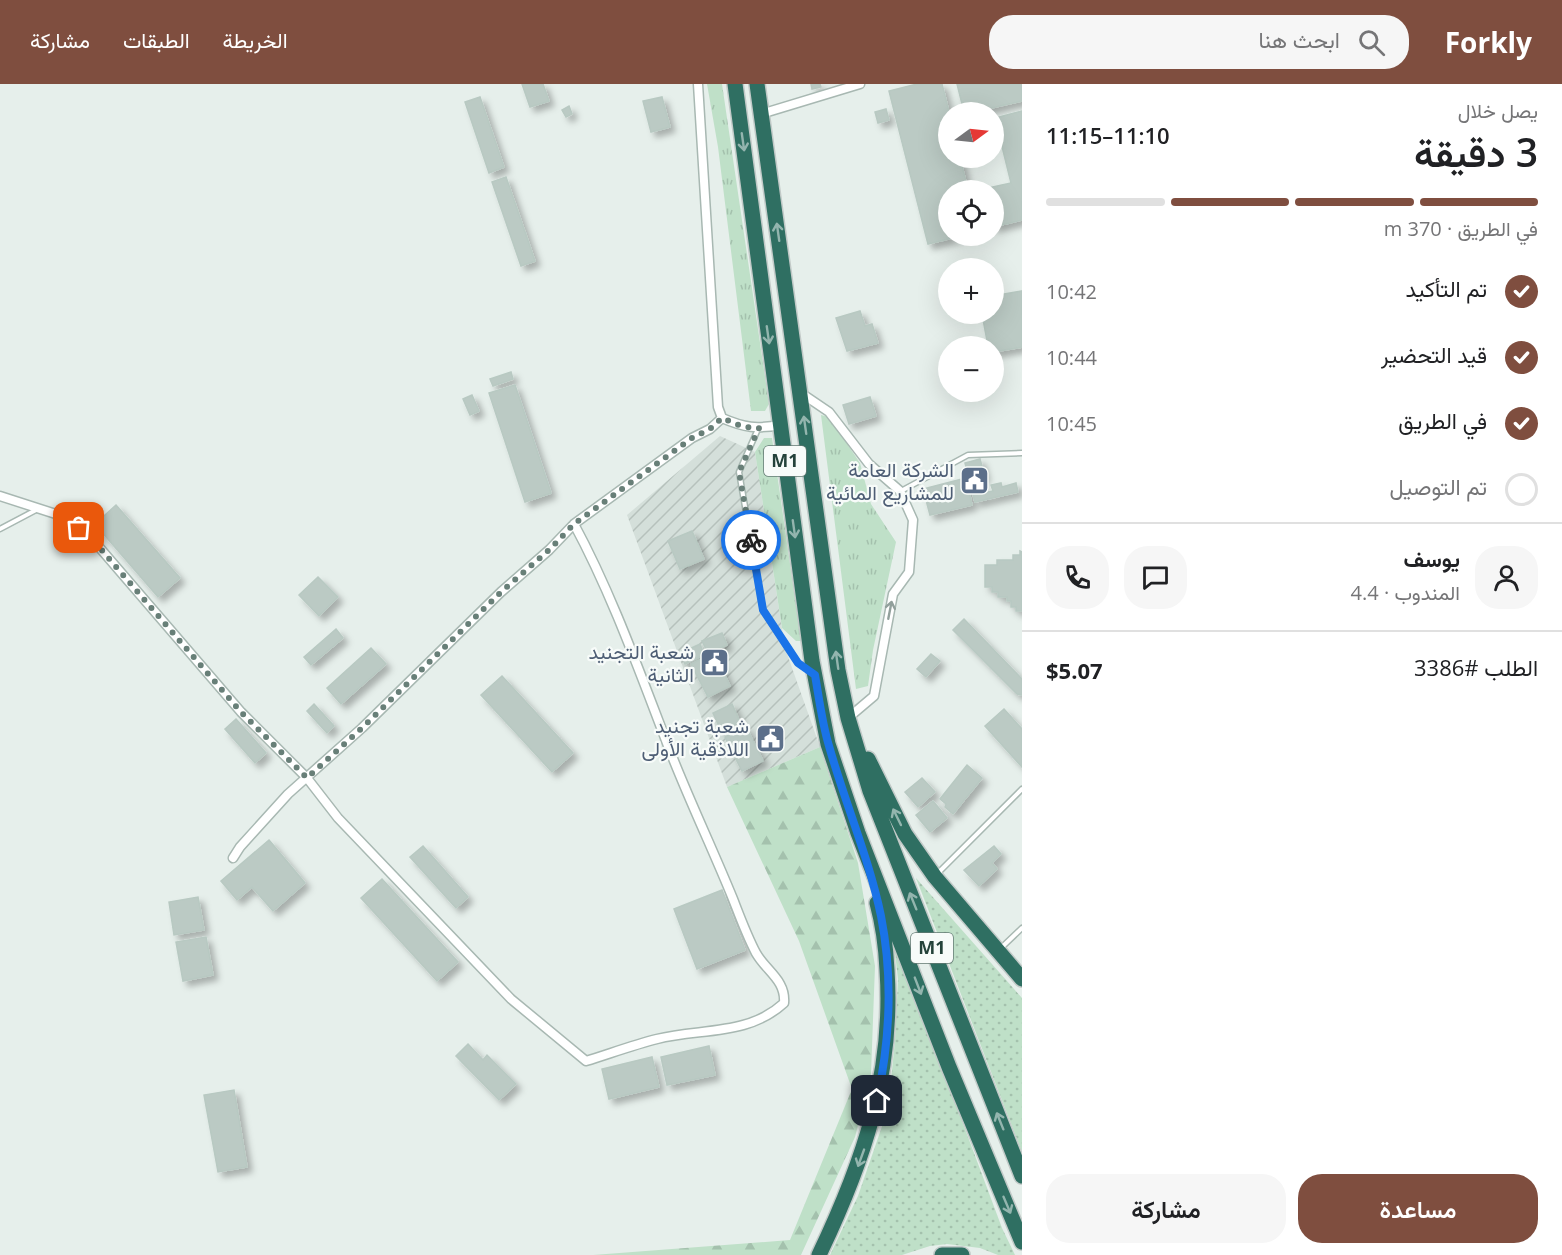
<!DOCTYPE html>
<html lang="ar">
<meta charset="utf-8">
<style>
body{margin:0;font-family:"Open Sans",Vazirmatn,sans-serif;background:#f6f6f6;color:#202124;direction:rtl;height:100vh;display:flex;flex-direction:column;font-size:22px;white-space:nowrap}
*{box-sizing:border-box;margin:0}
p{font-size:20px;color:#757577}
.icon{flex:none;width:33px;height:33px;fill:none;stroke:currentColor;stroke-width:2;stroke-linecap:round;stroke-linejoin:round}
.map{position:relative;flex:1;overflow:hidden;direction:ltr}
.details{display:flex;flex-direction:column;background:#fff;width:540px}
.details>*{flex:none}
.needle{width:39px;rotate:75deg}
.controls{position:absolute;left:938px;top:18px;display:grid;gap:12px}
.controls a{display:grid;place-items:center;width:66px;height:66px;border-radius:50%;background:#fff;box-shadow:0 6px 24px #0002;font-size:30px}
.pin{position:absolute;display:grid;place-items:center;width:51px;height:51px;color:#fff;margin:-26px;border-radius:12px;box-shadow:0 3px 9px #0006}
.courier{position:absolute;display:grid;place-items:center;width:60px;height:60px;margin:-30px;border:4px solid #1a73e8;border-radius:50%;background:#fff;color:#222;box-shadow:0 2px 8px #0007}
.summary em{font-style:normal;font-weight:600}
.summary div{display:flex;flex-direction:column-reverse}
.summary{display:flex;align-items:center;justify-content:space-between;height:102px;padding:0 24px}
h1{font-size:39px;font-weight:600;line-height:45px}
.bar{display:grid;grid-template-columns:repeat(4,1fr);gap:9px 6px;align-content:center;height:72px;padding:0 24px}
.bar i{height:8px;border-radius:4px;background:#e0e0e0}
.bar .selected{background:#7f4e3f}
.bar p{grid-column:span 4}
.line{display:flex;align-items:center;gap:15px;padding:0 24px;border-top:2px solid #e0e0e0}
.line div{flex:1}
.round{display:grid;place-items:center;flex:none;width:63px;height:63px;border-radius:24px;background:#f6f6f6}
ol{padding:0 24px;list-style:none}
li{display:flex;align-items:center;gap:18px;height:66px}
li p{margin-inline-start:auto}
li .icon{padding:6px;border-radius:50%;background:#7f4e3f;color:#fff;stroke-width:4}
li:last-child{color:#757577}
li i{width:33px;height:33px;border:3px solid #e0e0e0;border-radius:50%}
.action{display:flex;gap:12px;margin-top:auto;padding:12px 24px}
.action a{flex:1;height:69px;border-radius:24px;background:#7f4e3f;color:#fff;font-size:24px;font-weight:600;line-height:69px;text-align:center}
.action a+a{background:#f6f6f6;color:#202124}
header{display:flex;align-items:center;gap:36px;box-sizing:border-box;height:84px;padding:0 30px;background:#7f4e3f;color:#fff}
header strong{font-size:28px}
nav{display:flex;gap:33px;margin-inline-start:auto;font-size:21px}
.search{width:420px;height:54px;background:#f6f6f6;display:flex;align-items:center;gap:15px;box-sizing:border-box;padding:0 21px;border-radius:24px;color:#757577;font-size:22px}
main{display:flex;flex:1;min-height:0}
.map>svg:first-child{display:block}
.industrial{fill:url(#industrial-furrows)}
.grass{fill:url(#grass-tufts)}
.forest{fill:url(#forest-firs)}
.garden{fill:url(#garden-dots)}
.building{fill:#bbcac4;stroke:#b8c9c2;stroke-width:1.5;filter:url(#shadow)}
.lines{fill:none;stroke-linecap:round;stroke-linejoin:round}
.service-casing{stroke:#a8b8b2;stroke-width:7}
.minor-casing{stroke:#a8b8b2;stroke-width:11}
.motorway-casing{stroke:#c2cac8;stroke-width:18}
.service{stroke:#fff;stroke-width:4}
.minor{stroke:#fff;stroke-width:8}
.motorway{stroke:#2f6f62;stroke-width:15}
.oneway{stroke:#93b5ae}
.oneway2{stroke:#92a09c}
.done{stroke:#687f78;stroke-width:6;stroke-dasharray:0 10.8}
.route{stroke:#1a73e8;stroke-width:8}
.labels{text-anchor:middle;stroke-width:4.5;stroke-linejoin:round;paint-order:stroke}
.shield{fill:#f7fbf9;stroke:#637a73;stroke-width:1.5}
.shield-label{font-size:18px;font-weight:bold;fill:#24423a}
.service-label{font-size:20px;fill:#4e5e75;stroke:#f7fbf9;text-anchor:end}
</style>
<header>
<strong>Forkly</strong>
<div class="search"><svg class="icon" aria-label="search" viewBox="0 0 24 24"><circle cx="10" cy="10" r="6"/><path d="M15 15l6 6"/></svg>ابحث هنا</div>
<nav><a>الخريطة</a><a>الطبقات</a><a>مشاركة</a></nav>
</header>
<main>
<section class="details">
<div class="summary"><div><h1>3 دقيقة</h1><p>يصل خلال</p></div><em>11:10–11:15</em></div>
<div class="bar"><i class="selected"></i><i class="selected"></i><i class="selected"></i><i></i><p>في الطريق · 370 m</p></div>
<ol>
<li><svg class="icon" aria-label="check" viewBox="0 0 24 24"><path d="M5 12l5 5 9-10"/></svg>تم التأكيد<p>10:42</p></li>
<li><svg class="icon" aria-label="check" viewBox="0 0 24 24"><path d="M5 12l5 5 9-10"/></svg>قيد التحضير<p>10:44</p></li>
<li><svg class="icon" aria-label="check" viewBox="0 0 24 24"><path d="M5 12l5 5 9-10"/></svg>في الطريق<p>10:45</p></li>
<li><i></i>تم التوصيل</li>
</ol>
<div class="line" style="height:108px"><a class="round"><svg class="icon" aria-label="person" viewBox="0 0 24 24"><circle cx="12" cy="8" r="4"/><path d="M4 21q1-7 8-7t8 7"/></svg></a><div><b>يوسف</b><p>المندوب · 4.4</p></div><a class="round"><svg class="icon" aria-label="chat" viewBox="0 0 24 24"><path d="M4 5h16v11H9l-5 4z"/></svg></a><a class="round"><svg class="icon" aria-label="phone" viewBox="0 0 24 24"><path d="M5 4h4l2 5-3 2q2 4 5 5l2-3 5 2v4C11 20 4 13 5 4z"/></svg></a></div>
<div class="line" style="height:78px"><div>الطلب #3386</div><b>$5.07</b></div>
<div class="action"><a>مساعدة</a><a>مشاركة</a></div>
</section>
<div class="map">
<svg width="1022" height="1171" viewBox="0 0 1022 1171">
<defs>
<pattern id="industrial-furrows" width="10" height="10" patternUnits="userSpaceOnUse" patternTransform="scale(1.5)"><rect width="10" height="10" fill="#d4dfda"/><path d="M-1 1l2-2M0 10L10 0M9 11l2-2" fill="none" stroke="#b6c1bc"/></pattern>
<pattern id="grass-tufts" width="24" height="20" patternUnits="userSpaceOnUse" patternTransform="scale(1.5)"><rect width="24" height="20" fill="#bfe0c8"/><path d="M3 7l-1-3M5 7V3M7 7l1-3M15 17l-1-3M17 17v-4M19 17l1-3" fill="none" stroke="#a4c1ad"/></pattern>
<pattern id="forest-firs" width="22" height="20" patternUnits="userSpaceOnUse" patternTransform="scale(1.5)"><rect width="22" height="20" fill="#bfe0c8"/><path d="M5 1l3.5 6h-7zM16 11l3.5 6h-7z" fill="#a4c1ad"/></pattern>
<pattern id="garden-dots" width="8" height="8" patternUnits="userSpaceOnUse" patternTransform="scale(1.5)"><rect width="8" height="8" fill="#bfe0c8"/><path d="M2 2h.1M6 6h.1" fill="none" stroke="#a4c1ad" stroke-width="1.8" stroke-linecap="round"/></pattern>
<filter id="shadow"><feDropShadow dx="5" dy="5" stdDeviation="3" flood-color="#0004"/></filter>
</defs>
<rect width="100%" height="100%" fill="#e6efeb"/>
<path class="industrial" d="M720,352L755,368L785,564L820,663L727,703L627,431Z"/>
<path class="grass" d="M707,0H722L769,320L765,327H751L718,63Z
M821,331L829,333L860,379L871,420L896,458L873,566L868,602L856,605Z
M764,354H772L801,557H796L782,544L755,368Z"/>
<path class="forest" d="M820,663L858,779L875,882L871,990L855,1053L801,1171H593L790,1156L852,1005L799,857L727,703Z"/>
<path class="garden" d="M916,794L1022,914V1068Z
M893,852L1002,1144L1015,1171H998L980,1164L947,1160L930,1162L902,1171H830L858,1112L888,1025L895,957L898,895Z"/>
<path class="building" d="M522,0H543L549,17L530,23Z
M811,0H820L821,3L812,5Z
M917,0H942L949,28L948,74H960L968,106H948V152H960L928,160L889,7Z
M957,0H1022V17L974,28H964Z
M480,13L504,83L489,89L465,18Z
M662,13L670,43L651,48L643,17Z
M569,22L572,30L566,33L562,26Z
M886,25L889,36L878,39L875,28Z
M1022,27V136L993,143V106H979L1011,99L995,34Z
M506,93L535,177L521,182L492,98Z
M1022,207V263L993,268V262H988L982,230H993V212Z
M860,227L865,242L872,240L878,259L847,267L836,234Z
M511,288L513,295L493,302L490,295Z
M515,301L551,409L525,418L489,309Z
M472,311L479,327L470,331L463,315Z
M870,313L876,332L849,340L843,321Z
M980,375L985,393L979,394L983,409L993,407L991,401L1001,399L1002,403L1016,399L1018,408L975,418L965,379Z
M966,394L972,421L930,431L923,405Z
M116,421L180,494L158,513L95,440Z
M692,447L704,475L680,485L668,457Z
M1020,467L1022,468V527H1016V523H1011V517H1007V513H998V508H992V503H985V481H997V476H1013V471H1020Z
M318,493L338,513L319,532L299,511Z
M964,535L1022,595V611L1017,610L953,546Z
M336,545L343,554L311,581L304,573Z
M722,549L727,561L708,569L702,557Z
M700,560L704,571L685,580L680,569Z
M371,564L386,580L341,620L327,604Z
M714,568L730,602L708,613L691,580Z
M931,570L940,577L926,593L917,585Z
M502,592L573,669L552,688L481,611Z
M314,620L334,642L327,649L307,627Z
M732,620L740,638L721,646L713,629Z
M1004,625L1022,645V683L985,642Z
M236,635L266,669L255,679L225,645Z
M746,643L763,677L742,687L725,653Z
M967,681L982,694L953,730L945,723L946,720L940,715Z
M922,694L935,708L918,723L905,708Z
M933,717L947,734L930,748L916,731Z
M269,756L305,799L273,827L252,803L237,816L221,797Z
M423,762L468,813L456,824L410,773Z
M994,762L1001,770L992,779L997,785L979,802L964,786Z
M382,795L458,878L437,897L361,814Z
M722,806L745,866L697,885L674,825Z
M198,813L204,846L174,851L169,818Z
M206,853L213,891L183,897L176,858Z
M468,960L483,976L487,971L516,1000L499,1016L456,972Z
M709,962L715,991L667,1001L661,973Z
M652,973L659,1003L609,1015L602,985Z
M234,1006L247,1083L218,1088L204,1011Z"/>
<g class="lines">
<defs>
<path id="service" d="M758,345L739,388L763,526L798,579L808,586
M901,407L968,371L1022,369
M0,445L36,426
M937,790L1022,705
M1001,864L1022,844"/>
<path id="minor" d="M698,0L718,323L722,334C745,344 756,345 781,341
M761,30L860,0
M801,309L829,328L869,380L900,407L913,436L909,488L893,510L874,612L848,634
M0,412L65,433L93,456L241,628L307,694L338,734L511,915L586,977C609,970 633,961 657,955C701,944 748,952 784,919C786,896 766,887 756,869C747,852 740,833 733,815C713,766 691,720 672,672C642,595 613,512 574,440
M233,774L240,763L288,710L362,644L501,508L549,466L574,440L692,354L710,345L722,334"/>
<path id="motorway" d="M735,0L812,577L828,660L858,749L949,983L1022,1158
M757,0L838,586L848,634L870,707L1022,1092
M868,675L905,750L935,793L1022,895
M819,1171C863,1079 894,990 887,886C886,864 883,841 877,819
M942,1171H962"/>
</defs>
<use href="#service" class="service-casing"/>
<use href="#minor" class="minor-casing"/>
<use href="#motorway" class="motorway-casing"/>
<use href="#service" class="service"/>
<use href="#minor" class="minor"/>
<use href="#motorway" class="motorway"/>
</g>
<defs><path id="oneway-shaft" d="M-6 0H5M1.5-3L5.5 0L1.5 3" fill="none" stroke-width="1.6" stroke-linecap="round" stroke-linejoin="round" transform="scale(1.5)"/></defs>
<g class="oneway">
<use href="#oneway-shaft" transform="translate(743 58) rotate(82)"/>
<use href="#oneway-shaft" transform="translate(778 148) rotate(-98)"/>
<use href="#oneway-shaft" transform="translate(768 251) rotate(82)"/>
<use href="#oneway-shaft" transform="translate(805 341) rotate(-98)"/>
<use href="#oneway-shaft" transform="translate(794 445) rotate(82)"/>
<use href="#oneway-shaft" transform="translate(837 576) rotate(-98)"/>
<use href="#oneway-shaft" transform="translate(897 733) rotate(-116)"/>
<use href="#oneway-shaft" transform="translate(913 817) rotate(-112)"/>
<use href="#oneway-shaft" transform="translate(918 902) rotate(69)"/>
<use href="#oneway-shaft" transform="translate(1000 1037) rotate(-112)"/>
<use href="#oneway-shaft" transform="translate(861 1074) rotate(110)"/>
<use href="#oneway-shaft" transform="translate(1007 1121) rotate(67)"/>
</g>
<use class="oneway2" href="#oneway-shaft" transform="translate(890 526) rotate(-79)"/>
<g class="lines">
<path class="done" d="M79,444L93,456L241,628L307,694L362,644L501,508L549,466L574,440L692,354L710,345L722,334L743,343L759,344L739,388L751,456"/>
<path class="route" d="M751,456L763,526L798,579L815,591C819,614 822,639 829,662C845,719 869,774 881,832C893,893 890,956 877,1017"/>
</g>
<defs>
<symbol id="civic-square" viewBox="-11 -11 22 22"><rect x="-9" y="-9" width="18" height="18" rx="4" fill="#5c6f8a" stroke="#f7fbf9"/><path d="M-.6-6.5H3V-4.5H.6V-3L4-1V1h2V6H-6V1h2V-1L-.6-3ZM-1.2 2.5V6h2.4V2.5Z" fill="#fff"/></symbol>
</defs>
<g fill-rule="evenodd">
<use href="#civic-square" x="958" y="380" width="33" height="33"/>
<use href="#civic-square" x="698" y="562" width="33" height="33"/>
<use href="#civic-square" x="754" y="638" width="33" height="33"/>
</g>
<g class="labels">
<g class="shield">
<rect x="764" y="362" width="42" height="30" rx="4.5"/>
<rect x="911" y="849" width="42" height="30" rx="4.5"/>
</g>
<g class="shield-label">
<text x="785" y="383">M1</text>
<text x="932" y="870">M1</text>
</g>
<g class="service-label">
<text x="954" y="393">الشركة العامة<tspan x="954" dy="23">للمشاريع المائية</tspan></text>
<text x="694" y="575">شعبة التجنيد<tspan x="694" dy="23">الثانية</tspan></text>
<text x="749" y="649">شعبة تجنيد<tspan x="749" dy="23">اللاذقية الأولى</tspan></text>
</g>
</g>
</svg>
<div class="controls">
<a><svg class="needle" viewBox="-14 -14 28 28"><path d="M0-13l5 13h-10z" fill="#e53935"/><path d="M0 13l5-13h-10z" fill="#757577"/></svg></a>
<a><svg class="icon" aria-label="locate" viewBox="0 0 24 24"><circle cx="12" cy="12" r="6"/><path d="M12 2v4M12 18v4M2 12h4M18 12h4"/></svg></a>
<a>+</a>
<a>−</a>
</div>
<div class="pin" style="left:79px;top:444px;background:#ea580c"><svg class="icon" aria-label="bag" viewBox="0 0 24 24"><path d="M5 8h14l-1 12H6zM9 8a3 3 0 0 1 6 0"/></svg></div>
<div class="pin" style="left:877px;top:1017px;background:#1f2937"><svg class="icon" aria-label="home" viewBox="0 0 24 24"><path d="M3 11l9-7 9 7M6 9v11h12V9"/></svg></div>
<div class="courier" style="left:751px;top:456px"><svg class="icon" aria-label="bike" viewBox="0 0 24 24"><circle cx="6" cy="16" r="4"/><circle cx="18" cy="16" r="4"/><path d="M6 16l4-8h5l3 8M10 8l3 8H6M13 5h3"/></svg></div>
</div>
</main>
